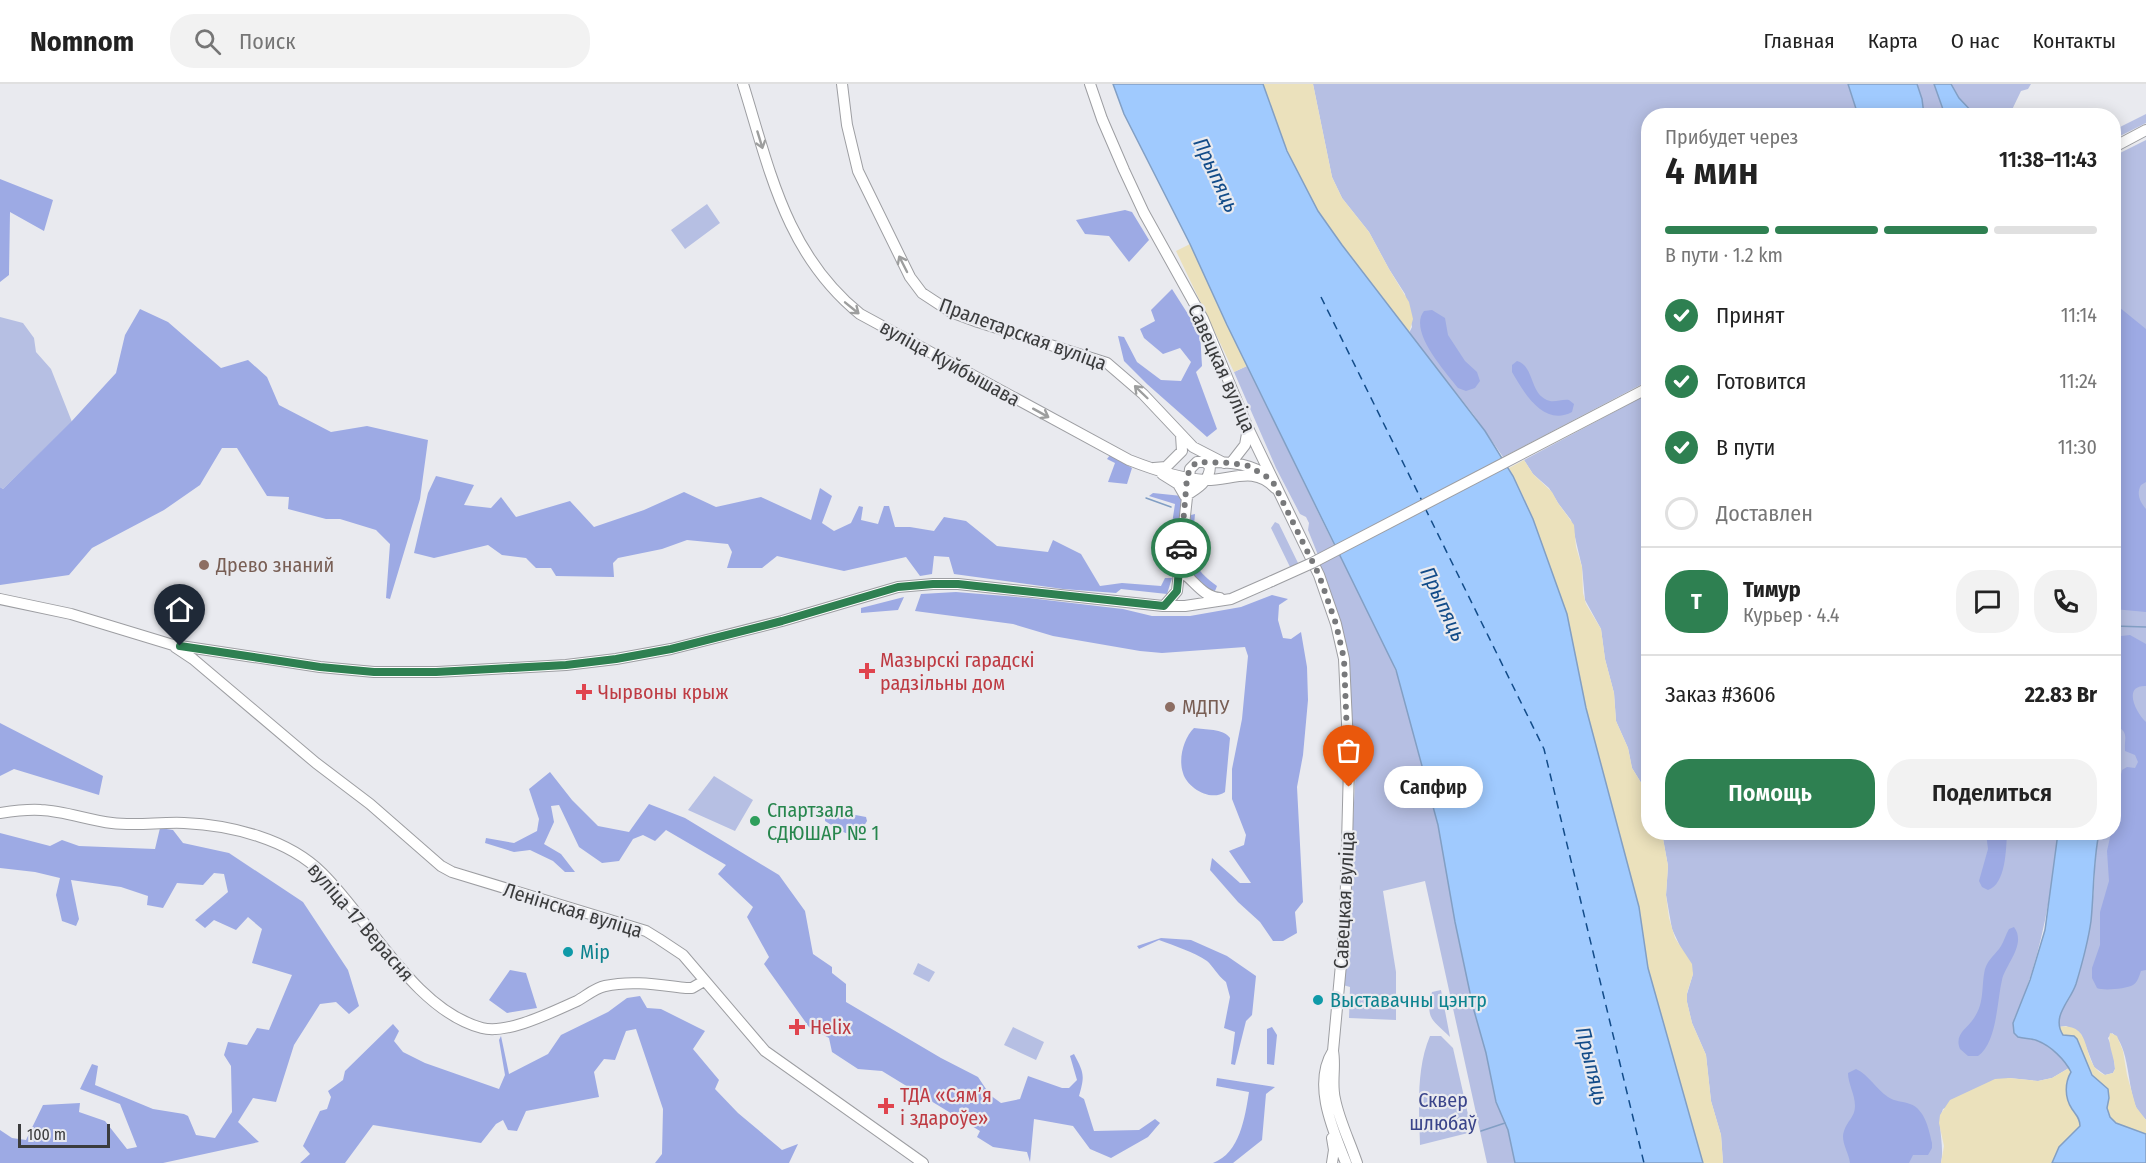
<!DOCTYPE html>
<html lang="ru">
<meta charset="utf-8">
<style>
body{margin:0;font-family:"Fira Sans Condensed",sans-serif;background:#f2f2f2;color:#222;height:100vh;display:flex;flex-direction:column;font-size:22px;white-space:nowrap}
*{box-sizing:border-box;margin:0}
p{font-size:20px;color:#767676}
.icon{flex:none;width:33px;height:33px;fill:none;stroke:currentColor;stroke-width:2;stroke-linecap:round;stroke-linejoin:round}
.map{position:relative;flex:1;overflow:hidden}
.side{position:absolute;left:1641px;top:24px;width:480px;height:732px;display:flex;flex-direction:column;background:#fff;border-radius:24px;box-shadow:0 3px 15px #0003}
.side>*{flex:none}
.scale{position:absolute;left:18px;bottom:15px;width:92px;box-sizing:border-box;padding-left:6px;border:3px solid #3b3c3d;border-top:0;font-size:16px;line-height:21px;white-space:nowrap;color:#3b3c3d;-webkit-text-stroke:4px #e9eaef;paint-order:stroke}
.pin{position:absolute;display:grid;place-items:center;width:51px;height:51px;color:#fff;margin:-62px -26px;border-radius:50% 50% 50% 0;rotate:-45deg;box-shadow:0 0 6px #0007}
.pin .icon{rotate:45deg}
.courier{position:absolute;display:grid;place-items:center;width:60px;height:60px;margin:-30px;border:4px solid #2e8051;border-radius:50%;background:#fff;color:#222;box-shadow:0 2px 8px #0007}
.bubble{position:absolute;height:42px;border-radius:21px;background:#fff;box-shadow:0 3px 15px #0003;font-size:20px;font-weight:600;line-height:42px;text-align:center}
.head em{font-style:normal;font-weight:600}
.head div{display:flex;flex-direction:column-reverse}
.head{display:flex;align-items:center;justify-content:space-between;height:102px;padding:0 24px}
h1{font-size:39px;font-weight:600;line-height:45px}
.bar{display:grid;grid-template-columns:repeat(4,1fr);gap:9px 6px;align-content:center;height:72px;padding:0 24px}
.bar i{height:8px;border-radius:4px;background:#e0e0e0}
.bar .current{background:#2e8051}
.bar p{grid-column:span 4}
.line{display:flex;align-items:center;gap:15px;padding:0 24px;border-top:2px solid #e0e0e0}
.line div{flex:1}
.round{display:grid;place-items:center;flex:none;width:63px;height:63px;border-radius:24px;background:#f2f2f2}
ol{padding:0 24px;list-style:none}
li{display:flex;align-items:center;gap:18px;height:66px}
li p{margin-inline-start:auto}
li .icon{padding:6px;border-radius:50%;background:#2e8051;color:#fff;stroke-width:4}
li:last-child{color:#767676}
li i{width:33px;height:33px;border:3px solid #e0e0e0;border-radius:50%}
.button{display:flex;gap:12px;margin-top:auto;padding:12px 24px}
.button a{flex:1;height:69px;border-radius:24px;background:#2e8051;color:#fff;font-size:24px;font-weight:600;line-height:69px;text-align:center}
.button a+a{background:#f2f2f2;color:#222}
header{display:flex;align-items:center;gap:36px;box-sizing:border-box;height:84px;padding:0 30px;background:#fff;border-bottom:2px solid #e0e0e0}
header strong{font-size:28px}
nav{display:flex;gap:33px;margin-inline-start:auto;font-size:21px}
.search{width:420px;height:54px;background:#f2f2f2;display:flex;align-items:center;gap:15px;box-sizing:border-box;padding:0 21px;border-radius:24px;color:#767676;font-size:22px}
.map>svg:first-child{display:block}
.green{fill:#b6bfe3}
.forest{fill:#9daae4}
.sand{fill:#ebe1bc}
.water{fill:#a0cafe;stroke:#829fc4;stroke-width:1.5}
.lines{fill:none;stroke-linecap:round;stroke-linejoin:round}
.stream{stroke:#829fc4;stroke-width:1.5}
.ferry{stroke:#134c89;stroke-width:1.5;stroke-dasharray:8 6;stroke-linecap:butt}
.secondary-casing{stroke:#9d9ea2;stroke-width:12}
.secondary{stroke:#fff;stroke-width:10}
.secondary-bridge-casing{stroke:#9d9ea2;stroke-width:12;stroke-linecap:butt}
.secondary-bridge{stroke:#fff;stroke-width:10}
.oneway{stroke:#9d9e9e}
.done{stroke:#78797b;stroke-width:6;stroke-dasharray:0 10.8}
.route{stroke:#2e8051;stroke-width:8}
.education-dot{fill:#8d6e63;stroke:#e9eaef;stroke-width:2}
.health-dot{fill:#e0444e;stroke:#e9eaef;stroke-width:2}
.leisure-dot{fill:#2e9e5b;stroke:#e9eaef;stroke-width:2}
.culture-dot{fill:#0f9aa8;stroke:#e9eaef;stroke-width:2}
.labels{text-anchor:middle;stroke-width:4.5;stroke-linejoin:round;paint-order:stroke}
.street-label{font-size:20px;fill:#3b3c3d;stroke:#e9eaef}
.education-label{font-size:20px;fill:#785e54;stroke:#e9eaef;text-anchor:start}
.health-label{font-size:20px;fill:#be3a42;stroke:#e9eaef;text-anchor:start}
.leisure-label{font-size:20px;fill:#27864d;stroke:#e9eaef;text-anchor:start}
.culture-label{font-size:20px;fill:#0d838f;stroke:#e9eaef;text-anchor:start}
.park-label{font-size:20px;fill:#3a448a;stroke:#e9eaef}
.water-label{font-size:21px;font-style:italic;fill:#134c89;stroke:#e9eaef}
</style>
<header>
<strong>Nomnom</strong>
<div class="search"><svg class="icon" aria-label="search" viewBox="0 0 24 24"><circle cx="10" cy="10" r="6"/><path d="M15 15l6 6"/></svg>Поиск</div>
<nav><a>Главная</a><a>Карта</a><a>О нас</a><a>Контакты</a></nav>
</header>
<div class="map">
<svg width="2146" height="1079" viewBox="0 0 2146 1079">
<rect width="100%" height="100%" fill="#e9eaef"/>
<path class="green" d="M1313,0H1848L1858,31L1648,32V297L1503,373L1473,330L1409,249L1412,243L1405,210L1389,185L1369,148L1342,114L1332,93Z
M1917,0H1934L1945,31H1924L1922,15Z
M1951,0H2031L2028,5L2021,7L2009,32L1975,31L1959,14Z
M2146,30V39L2114,55V46Z
M2146,56V1036C2143,1032 2139,1029 2137,1025C2127,1005 2130,961 2112,949L2108,954L2113,966L2115,985L2113,989L2105,991L2094,983L2081,950L2066,942L2059,943C2057,928 2067,922 2072,909C2076,902 2077,895 2079,887C2086,859 2091,833 2094,804C2095,785 2095,767 2099,749L2114,748V72Z
M707,120L720,139L685,165L671,146Z
M0,233L23,239L34,254L36,268L51,285L72,338L3,405L0,403Z
M1247,282L1335,463L1318,471L1308,446L1309,439L1306,433L1300,430L1276,384L1234,288Z
M1648,310V710L1632,684L1628,664L1616,637L1614,609L1605,575L1601,545L1585,516L1582,483L1571,436L1558,419L1549,404L1533,390L1524,376Z
M1275,438L1279,440L1299,481L1291,485L1271,444Z
M1339,470L1383,556L1401,600L1438,741L1455,838L1473,923L1486,969L1496,1018L1508,1046L1515,1079H1487L1425,797L1383,807L1396,888V936L1349,934L1350,903L1343,901L1356,685L1347,571L1318,481Z
M714,692L753,716L735,747L688,726Z
M1662,749H2058C2051,813 2041,875 2014,935L2030,955L2043,959L2058,971L2069,984L2052,994L2038,997L2009,994L1943,1025C1936,1041 1945,1060 1941,1079H1723L1721,1051L1711,1017L1706,971L1692,939L1687,918V910L1693,890L1672,845L1666,811L1668,782Z
M918,879L935,888L929,898L913,890Z
M1441,906L1450,953C1432,935 1425,935 1432,908Z
M1013,943L1044,958L1036,976L1004,961Z
M1430,952H1441L1453,964L1472,1048L1420,1061C1419,1024 1416,985 1430,952Z"/>
<path class="forest" d="M0,95L53,116L44,147L10,128L9,191L0,198Z
M1125,126L1132,128L1149,156L1129,178L1109,152L1085,150L1076,136Z
M1172,205L1200,249L1202,282L1196,288L1217,345L1207,353L1147,300L1124,277L1118,252L1124,253L1137,278L1161,296L1181,297L1191,278L1180,264L1163,270L1144,254L1140,245L1155,237L1151,226Z
M2114,219L2146,245V398L2141,401C2136,410 2140,418 2146,425V528L2114,525Z
M140,225L168,238L221,284L248,276L267,293L279,321L331,348L367,342L428,356L420,415L390,515L386,514L390,460L376,446L340,435H326L288,425L289,413L267,412L237,364H222L200,401L164,426L92,464L69,491L0,501V403L3,405L71,338L116,289L125,251Z
M1432,226L1445,234L1448,251L1465,277L1477,288L1480,297L1475,304L1466,307L1458,304C1445,287 1408,247 1424,227Z
M1517,277C1535,282 1529,312 1550,317C1556,318 1563,315 1569,316L1574,320L1572,328C1544,343 1524,309 1512,288V281Z
M1110,371L1132,384L1127,400L1108,398L1115,379L1107,375Z
M436,392L474,401L464,421L491,424L501,413L516,433L570,417L594,443L644,426L684,408L716,423L761,413L811,436L820,404L832,412L822,439L834,447L851,439L859,422L863,423L861,436L878,440L884,422H889L895,443H910L934,447L944,433L966,437L997,462L1048,468L1053,456L1081,470L1100,502L1122,499L1161,502L1165,494H1172L1167,510L1121,505L1116,509L1063,505L954,490L949,473L934,472L932,490L920,492L906,473L844,487L777,472L762,484H727L732,468L728,460L687,456L662,465L618,474L613,479L614,493L556,492L551,484H536L526,474L502,471L488,461L434,474L414,469L428,409Z
M1153,409L1182,412L1175,481L1160,479L1168,466L1175,420L1149,412Z
M1195,430C1192,467 1185,479 1217,502L1215,507C1181,500 1189,456 1191,431Z
M956,508L1029,514L1123,525L1152,532H1190L1241,523L1272,511L1288,515L1279,521L1278,536L1283,554L1291,555L1301,548L1307,583L1308,616L1303,671L1297,703L1303,818L1295,828L1297,849L1283,857H1273L1260,838L1238,818L1210,786L1212,774L1240,799H1251L1229,767L1244,761L1246,751L1232,715V685L1242,635L1248,572L1245,563L1162,569L1140,567L1053,552L1013,540L915,527L921,510Z
M904,513L898,526L861,529V524Z
M2130,551L2146,560V602C2122,601 2136,629 2146,638V886L2141,887C2139,892 2138,898 2133,901C2126,905 2103,907 2097,904L2092,894V884L2100,861V828L2109,797L2107,767L2111,749L2114,748V736L2117,726L2116,713L2122,686L2127,683L2135,684L2138,678L2135,671L2125,667C2124,652 2130,649 2114,640V556L2121,552Z
M0,639L103,692L99,711L14,685L0,692Z
M1194,644C1205,646 1223,644 1230,654L1225,708C1211,718 1187,704 1183,689C1178,674 1184,654 1194,644Z
M550,688L572,716L598,742L629,748L649,720L685,734L779,791L805,827L813,870L832,883V889L846,900V918L941,974L978,993L990,1011L1001,1019L1020,1015L1028,992L1062,1004H1069L1077,996L1070,972L1074,970C1084,989 1085,991 1079,1012L1084,1015L1094,1047L1139,1046L1155,1035L1160,1039L1148,1053L1111,1074L1090,1065L1073,1042L1034,1035L1030,1078L1027,1068L993,1063L977,1053L980,1047L882,987L858,985L832,968L829,954L809,943L764,880L769,873L747,833L753,823L718,790L726,781L666,746L655,757L643,751L633,755L619,777L602,779L579,763L559,721L551,722L554,738L544,760L561,770L575,788H565L553,777L530,766L514,768L485,759L486,754L514,759L537,747L539,735L529,705Z
M829,726L866,733L867,737C854,760 844,748 825,737V730Z
M160,744L173,746L183,759L229,769L303,818L348,886L359,922L349,930L336,918L320,920L294,961L276,1018L253,1014L238,1038L259,1058L163,1079H0V1046L12,1054L26,1056L43,1021L80,1019L79,1028L105,1037L127,1065L137,1063L120,1020L80,1005L92,980L98,982L95,1001L153,1025L184,1030L188,1032L196,1051L215,1054L232,1028L231,982L224,971L228,958L247,961L257,944L269,946L292,891L252,879L262,845L248,833L236,846L214,836L205,844L195,836L228,808L224,790L214,789L203,801L177,799L163,824L147,821L148,812L121,803L71,796L79,835L76,842L62,837L56,811L60,794L35,788L0,784V749L50,762L62,756L79,762L155,765Z
M1986,749H2007C2006,765 2006,800 1988,806L1982,803L1979,797L1988,765Z
M2014,843C2027,860 2005,881 2002,896C1997,917 1997,959 1978,972H1968L1960,965C1954,950 1967,945 1974,934C1985,918 1981,902 1985,885C1988,875 1996,870 2001,862C2004,857 2006,850 2009,845Z
M1161,854L1191,856L1227,872L1256,892L1252,931L1246,937L1235,981L1231,980L1235,948L1224,944L1230,913L1226,898C1217,891 1213,882 1207,877C1194,868 1175,862 1159,856L1139,865L1137,862Z
M510,886L526,889L537,924L507,929L489,916Z
M640,912L647,924L661,925L705,947L693,965L719,996L715,1005L738,1029L782,1066L798,1060L789,1079H655L662,1070L663,1025L636,945L626,947L615,976L604,975L594,988L599,1013L526,1027L517,1047L508,1046L503,1036L496,1040L481,1059L373,1041L345,1079H300L310,1070L303,1062L320,1027L327,1025L331,1013L328,1007L343,996L345,987L393,940L399,947L394,957L403,968L425,979L499,1005L505,991L499,956L501,952L509,990L548,970L561,951L608,928L627,914Z
M1272,943L1277,951L1274,981L1267,980V945Z
M1856,985C1869,991 1876,1005 1888,1013C1895,1018 1902,1017 1910,1020C1925,1025 1929,1046 1932,1059V1064L1928,1071H1913L1909,1079H1850C1849,1069 1840,1057 1844,1047C1847,1037 1855,1033 1855,1022C1855,1010 1848,1000 1848,989Z
M1217,994L1275,1003L1266,1010L1262,1056L1233,1079H1213C1240,1069 1245,1033 1249,1008L1216,1002Z"/>
<path class="sand" d="M1263,0H1313L1332,93L1342,114L1369,148L1389,185L1409,218L1413,235L1409,249C1378,209 1344,170 1318,127C1294,87 1277,44 1263,0Z
M1190,160L1247,282L1234,288L1176,167Z
M1524,376L1533,390L1552,408L1558,419L1574,441L1576,463L1582,483L1583,509L1586,520L1601,545L1605,575L1614,609L1616,637L1628,664L1632,684L1648,710V748L1662,749L1668,782L1666,811L1669,834L1675,854L1692,880L1693,890L1687,909V918L1692,939L1706,971L1711,1017L1721,1051L1723,1079H1703L1648,884L1639,823L1586,624L1567,530L1528,422L1509,384Z
M2059,943C2096,938 2079,981 2105,991L2113,989L2115,985C2115,974 2107,960 2110,949L2117,952L2123,967L2127,991L2136,1023L2146,1036V1050L2116,1039L2110,1033L2107,1024L2109,1014L2108,1005L2093,991L2074,952L2063,951Z
M2069,984L2071,989C2058,1006 2080,1024 2080,1042L2059,1063L2052,1079H1941L1944,1062L1939,1039L1940,1031L1950,1016L1995,995L2009,994L2038,997L2052,994Z"/>
<path class="water" d="M1113,0H1263L1287,67L1318,127L1342,161L1485,347L1513,392L1533,435L1567,530L1586,624L1639,823L1648,884L1703,1079H1515L1508,1046L1496,1018L1486,969L1473,923L1455,838L1438,741L1396,586L1227,241L1190,160L1124,30Z
M1848,0H1917L1922,15L1924,31H1858Z
M1934,0H1951L1959,14L1975,31H1945Z
M2058,749H2099C2093,778 2094,807 2091,837C2088,858 2082,880 2076,900C2070,918 2051,932 2063,951L2074,952L2077,955L2092,991L2108,1005L2109,1014L2107,1024L2110,1033L2116,1039L2146,1050V1079H2052L2059,1063L2080,1042C2080,1034 2076,1031 2072,1025C2064,1013 2065,998 2071,988C2065,976 2051,962 2038,957C2032,954 2025,955 2018,953L2014,949L2013,939L2030,896L2045,846Z"/>
<g class="lines">
<path class="stream" d="M1146,414L1171,423
M2114,542L2146,543
M1481,1047L1505,1039"/>
<path class="ferry" d="M1321,213L1422,417
M1425,424L1544,665L1644,1079"/>
<defs>
<path id="secondary" d="M743,0C770,87 786,170 860,230L1129,376C1152,385 1180,395 1205,396C1230,397 1254,381 1275,404
M842,0L847,41L858,87L910,193L922,209L951,228L978,238L1107,279L1143,310L1193,363L1224,379
M1090,0L1102,35L1124,86L1144,129L1203,235L1248,344L1319,491L1336,540L1344,575L1349,682L1345,837L1333,967C1336,983 1331,999 1335,1015C1339,1036 1350,1058 1357,1079
M2114,63L2146,46
M1231,379L1245,361L1248,344
M1154,384L1166,383L1182,367L1181,351
M1162,390L1178,400L1185,412
M1185,412C1197,405 1210,397 1210,382L1205,378
M1179,486C1194,495 1202,513 1220,514
M0,515L71,530L173,561L194,564L320,583L374,588H437L566,581L616,575L671,565L782,537L898,503L933,500H958L1163,522H1185L1231,515L1272,497
M1164,522L1177,507L1190,385L1197,378C1220,378 1243,377 1263,389
M175,563L193,575L316,679L370,720L441,782L452,788L646,847L659,855L683,871L765,967L923,1079
M0,729C13,727 27,725 41,726C64,727 88,736 112,739C136,742 160,738 184,739C231,741 288,755 322,789C370,836 414,926 482,944C507,951 554,927 577,917C586,912 595,904 605,902C632,896 659,901 686,904H692L704,897
M1333,967C1312,1000 1333,1046 1346,1079
M1332,1054L1334,1066L1332,1079"/>
</defs>
<use href="#secondary" class="secondary-casing"/>
<use href="#secondary" class="secondary"/>
<defs>
<path id="secondary-bridge" d="M1272,497L1312,479L1648,304"/>
</defs>
<use href="#secondary-bridge" class="secondary-bridge-casing"/>
<use href="#secondary-bridge" class="secondary-bridge"/>
</g>
<defs><path id="oneway-shaft" d="M-6 0H5M1.5-3L5.5 0L1.5 3" fill="none" stroke-width="1.6" stroke-linecap="round" stroke-linejoin="round" transform="scale(1.5)"/></defs>
<g class="oneway">
<use href="#oneway-shaft" transform="translate(760 56) rotate(73)"/>
<use href="#oneway-shaft" transform="translate(903 180) rotate(-117)"/>
<use href="#oneway-shaft" transform="translate(852 224) rotate(39)"/>
<use href="#oneway-shaft" transform="translate(1141 308) rotate(-136)"/>
<use href="#oneway-shaft" transform="translate(1041 329) rotate(29)"/>
</g>
<g class="lines">
<path class="done" d="M1181,464L1187,394C1189,386 1191,383 1197,378L1231,379L1249,382L1272,396L1319,491L1336,540L1344,575L1349,703"/>
<path class="route" d="M180,562L320,583L374,588H436L566,581L616,575L671,565L782,537L898,503L933,500H958L1164,522L1177,507L1181,464"/>
</g>
<g class="education-dot">
<circle cx="204" cy="481" r="6"/>
<circle cx="1170" cy="623" r="6"/>
</g>
<g class="health-dot">
<path d="M864 578h6v6h6v6h-6v6h-6v-6h-6v-6h6z"/>
<path d="M581 599h6v6h6v6h-6v6h-6v-6h-6v-6h6z"/>
<path d="M794 934h6v6h6v6h-6v6h-6v-6h-6v-6h6z"/>
<path d="M883 1013h6v6h6v6h-6v6h-6v-6h-6v-6h6z"/>
</g>
<circle class="leisure-dot" cx="755" cy="737" r="6"/>
<g class="culture-dot">
<circle cx="568" cy="868" r="6"/>
<circle cx="1318" cy="916" r="6"/>
</g>
<g class="labels">
<g class="street-label">
<text transform="translate(1023 250) rotate(20)" y="7">Пралетарская вуліца</text>
<text transform="translate(950 279) rotate(29)" y="7">вуліца Куйбышава</text>
<text transform="translate(1222 284) rotate(66)" y="7">Савецкая вуліца</text>
<text transform="translate(1344 816) rotate(-87)" y="7">Савецкая вуліца</text>
<text transform="translate(573 826) rotate(17)" y="7">Ленінская вуліца</text>
<text transform="translate(361 838) rotate(49)" y="7">вуліца 17 Верасня</text>
</g>
<g class="education-label">
<text x="216" y="488">Древо знаний</text>
<text x="1182" y="630">МДПУ</text>
</g>
<g class="health-label">
<text x="880" y="583">Мазырскі гарадскі<tspan x="880" dy="23">радзільны дом</tspan></text>
<text x="598" y="615">Чырвоны крыж</text>
<text x="810" y="950">Helix</text>
<text x="900" y="1018">ТДА «Сямʼя<tspan x="900" dy="23">і здароўе»</tspan></text>
</g>
<g class="leisure-label">
<text x="767" y="733">Спартзала<tspan x="767" dy="23">СДЮШАР № 1</tspan></text>
</g>
<g class="culture-label">
<text x="580" y="875">Мір</text>
<text x="1330" y="923">Выставачны цэнтр</text>
</g>
<g class="park-label">
<text x="1443" y="1023">Сквер<tspan x="1443" dy="23">шлюбаў</tspan></text>
</g>
<g class="water-label">
<text transform="translate(1216 91) rotate(65)" y="7">Прыпяць</text>
<text transform="translate(1443 520) rotate(65)" y="7">Прыпяць</text>
<text transform="translate(1592 982) rotate(76)" y="7">Прыпяць</text>
</g>
</g>
</svg>
<div class="scale">100 m</div>
<div class="pin" style="left:1349px;top:703px;background:#ea580c"><svg class="icon" aria-label="bag" viewBox="0 0 24 24"><path d="M5 8h14l-1 12H6zM9 8a3 3 0 0 1 6 0"/></svg></div>
<div class="pin" style="left:180px;top:562px;background:#1f2937"><svg class="icon" aria-label="home" viewBox="0 0 24 24"><path d="M3 11l9-7 9 7M6 9v11h12V9"/></svg></div>
<div class="courier" style="left:1181px;top:464px"><svg class="icon" aria-label="car" viewBox="0 0 24 24"><path d="M5 17H2v-5l4-1 3-4h7l3 4 3 1v5h-3M9 17h6M6 11h13"/><circle cx="7" cy="17" r="2"/><circle cx="17" cy="17" r="2"/></svg></div>
<div class="bubble" style="left:1384px;top:682px;width:99px">Сапфир</div>
<section class="side">
<div class="head"><div><h1>4 мин</h1><p>Прибудет через</p></div><em>11:38–11:43</em></div>
<div class="bar"><i class="current"></i><i class="current"></i><i class="current"></i><i></i><p>В пути · 1.2 km</p></div>
<ol>
<li><svg class="icon" aria-label="check" viewBox="0 0 24 24"><path d="M5 12l5 5 9-10"/></svg>Принят<p>11:14</p></li>
<li><svg class="icon" aria-label="check" viewBox="0 0 24 24"><path d="M5 12l5 5 9-10"/></svg>Готовится<p>11:24</p></li>
<li><svg class="icon" aria-label="check" viewBox="0 0 24 24"><path d="M5 12l5 5 9-10"/></svg>В пути<p>11:30</p></li>
<li><i></i>Доставлен</li>
</ol>
<div class="line" style="height:108px"><b class="round" style="background:#2e8051;color:#fff">Т</b><div><b>Тимур</b><p>Курьер · 4.4</p></div><a class="round"><svg class="icon" aria-label="chat" viewBox="0 0 24 24"><path d="M4 5h16v11H9l-5 4z"/></svg></a><a class="round"><svg class="icon" aria-label="phone" viewBox="0 0 24 24"><path d="M5 4h4l2 5-3 2q2 4 5 5l2-3 5 2v4C11 20 4 13 5 4z"/></svg></a></div>
<div class="line" style="height:78px"><div>Заказ #3606</div><b>22.83 Br</b></div>
<div class="button"><a>Помощь</a><a>Поделиться</a></div>
</section>
</div>
